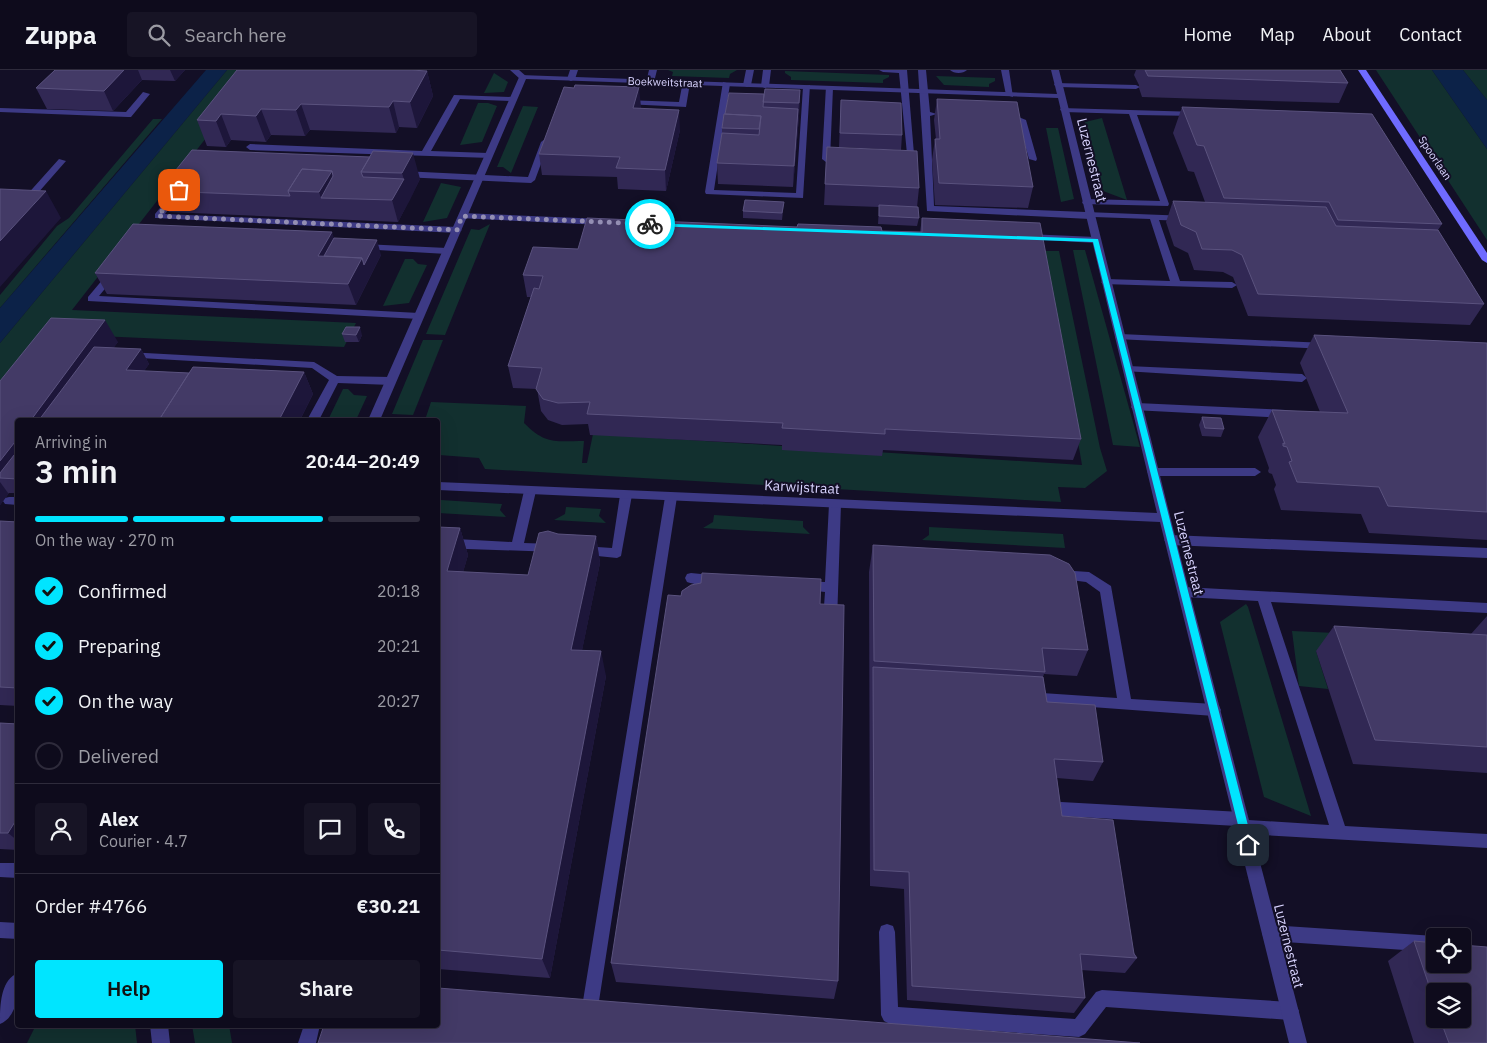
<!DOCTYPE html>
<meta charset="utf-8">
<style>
body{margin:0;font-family:"IBM Plex Sans",sans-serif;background:#171425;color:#f1f3f6;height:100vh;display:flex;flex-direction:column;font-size:19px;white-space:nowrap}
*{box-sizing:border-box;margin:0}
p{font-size:16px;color:#9b9ba3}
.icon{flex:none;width:28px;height:28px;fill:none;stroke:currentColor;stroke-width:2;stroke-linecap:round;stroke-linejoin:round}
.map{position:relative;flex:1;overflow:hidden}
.panel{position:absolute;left:15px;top:348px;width:425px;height:610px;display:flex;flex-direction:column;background:#0e0b1c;border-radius:5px;box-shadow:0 5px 20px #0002,0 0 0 1px #2e2b3b}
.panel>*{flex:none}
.buttons{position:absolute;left:1426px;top:858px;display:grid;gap:10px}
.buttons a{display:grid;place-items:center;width:45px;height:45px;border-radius:5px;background:#0e0b1c;box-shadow:0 5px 20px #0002,0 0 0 1px #2e2b3b;font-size:25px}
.pin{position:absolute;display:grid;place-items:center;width:42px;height:42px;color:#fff;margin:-21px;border-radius:10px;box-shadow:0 2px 8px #0006}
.courier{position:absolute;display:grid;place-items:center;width:50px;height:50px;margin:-25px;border:4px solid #00e5ff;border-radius:50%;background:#fff;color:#222;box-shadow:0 1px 6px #0007}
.summary em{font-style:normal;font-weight:600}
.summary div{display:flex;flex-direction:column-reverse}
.summary{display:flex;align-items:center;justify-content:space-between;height:85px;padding:0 20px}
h1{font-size:32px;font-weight:600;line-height:38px}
.bar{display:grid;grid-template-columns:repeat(4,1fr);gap:8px 5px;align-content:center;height:60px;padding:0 20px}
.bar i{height:6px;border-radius:4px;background:#2e2b3b}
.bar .current{background:#00e5ff}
.bar p{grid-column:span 4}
.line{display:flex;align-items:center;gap:12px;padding:0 20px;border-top:1px solid #2e2b3b}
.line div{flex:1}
.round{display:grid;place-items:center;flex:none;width:52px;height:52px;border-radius:5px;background:#171425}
ol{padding:0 20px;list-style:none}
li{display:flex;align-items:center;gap:15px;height:55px}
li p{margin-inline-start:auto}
li .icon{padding:5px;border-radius:50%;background:#00e5ff;color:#111;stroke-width:4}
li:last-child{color:#9b9ba3}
li i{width:28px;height:28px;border:2px solid #2e2b3b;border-radius:50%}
.button{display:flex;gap:10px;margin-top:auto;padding:10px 20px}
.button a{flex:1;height:58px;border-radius:5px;background:#00e5ff;color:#111;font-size:20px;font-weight:600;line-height:58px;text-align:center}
.button a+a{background:#171425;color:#f1f3f6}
header{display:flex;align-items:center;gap:30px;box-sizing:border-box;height:70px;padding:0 25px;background:#0e0b1c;border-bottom:1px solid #2e2b3b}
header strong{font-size:24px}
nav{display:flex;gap:28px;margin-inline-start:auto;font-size:18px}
.search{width:350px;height:45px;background:#171425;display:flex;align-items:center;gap:12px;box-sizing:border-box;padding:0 18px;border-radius:5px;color:#9b9ba3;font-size:19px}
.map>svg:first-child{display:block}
.green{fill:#12302f}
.water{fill:#0c2248}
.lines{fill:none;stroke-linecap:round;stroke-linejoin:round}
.service{fill:#3d3a85;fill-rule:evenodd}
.minor{fill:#3d3a85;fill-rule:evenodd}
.secondary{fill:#6f6bff;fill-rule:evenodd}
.wall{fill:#312854;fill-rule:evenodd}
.shaded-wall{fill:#1d163a}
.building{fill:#433a66;stroke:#5a527e}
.route{fill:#00e5ff}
.done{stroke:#948fb3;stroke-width:5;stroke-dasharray:0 9}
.labels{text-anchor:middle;stroke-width:4;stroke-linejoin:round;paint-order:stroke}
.far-street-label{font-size:11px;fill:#d9d4ff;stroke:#130f26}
.street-label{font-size:14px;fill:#d9d4ff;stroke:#130f26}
</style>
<header>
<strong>Zuppa</strong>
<div class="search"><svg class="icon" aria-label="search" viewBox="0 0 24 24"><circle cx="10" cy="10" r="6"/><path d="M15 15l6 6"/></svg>Search here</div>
<nav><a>Home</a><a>Map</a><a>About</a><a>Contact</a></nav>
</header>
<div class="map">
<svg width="1487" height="973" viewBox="0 0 1487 973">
<rect width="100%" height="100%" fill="#130f26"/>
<path class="green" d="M227,0H259L72,240L356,253L344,277L53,264L0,331V273Z
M668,0H737L730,4L729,8L672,6L673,2Z
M1376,0H1432L1487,79V170Z
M1463,0H1487V30Z
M785,1L889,5V7L883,10V13L791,10V7L785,3Z
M494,3L508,12L504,22L484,23Z
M936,6L995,8V11L989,14V17L944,15Z
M478,33H488L497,36L482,72L460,75Z
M523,36L538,37L511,103L503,97H497Z
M1102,48L1127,130L1103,121L1085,52Z
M153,49H162L0,238V225L57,156L69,148Z
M1046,58H1058L1074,129L1061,132Z
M441,113L461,117L447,148L423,152Z
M490,154L445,265L426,264L471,159L479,160Z
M1073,180H1085L1140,377L1113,375Z
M1045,181H1059L1100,378L1107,401L1085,418L1058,417L1061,432L485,399L479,388L439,385L438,350H425L431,332L526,336L524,353C546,375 555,371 584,371L582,393H587L593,364L1082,395Z
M405,189H413L418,194L427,195L409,233L383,236Z
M423,270H443L413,345L392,344Z
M343,319H348L354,325L367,326L356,350H328Z
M441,430L502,434L500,440L506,447L438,443Z
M566,437L601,439L599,446L606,453L554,450L565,444Z
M714,445L803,451V457L810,464L703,458L713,452Z
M929,457L1063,464L1065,478L922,470L929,465Z
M1246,534L1248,537L1311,746L1264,727L1220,552Z
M1292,561L1466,569L1316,581L1328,619L1299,616Z
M36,955H135L137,973H27Z
M192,955H229L232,973H195Z"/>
<path class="water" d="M206,0H227L0,273V238Z
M1432,0H1463L1487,30V79Z"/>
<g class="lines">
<path class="service" d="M510,0H519L527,7L520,9Z
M570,0H578L575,9L571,11L567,9Z
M649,0H657L654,12L650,14L646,12Z
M746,0H754L751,15L747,17L743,15Z
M763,0H771L769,16L765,18L761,16Z
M879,0H907L915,96L908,94L899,3L883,2Z
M918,0H926L930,42L937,44L930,46L934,136L1188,146L1190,148L1185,151L1159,150L1180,211L1232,212L1237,215L1232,218L1103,214L1101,212L1106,209L1170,211L1150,149L1094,147L1090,149L927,141Z
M950,0H967C963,4 954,4 950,0Z
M1001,0H1009L1013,27L1006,25Z
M683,11L690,13L686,37L625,34L621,32L625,30L679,32Z
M723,12L730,14L714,120L796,123L803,17L810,15L803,128L706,124L705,122Z
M1055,13L1136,15L1140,17L1136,19L1058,17L1054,15Z
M826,16L833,18L830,89L826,92L822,89Z
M143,22L150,24L131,47H128L0,42V38L126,42Z
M454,25L513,27L517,29L513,31L460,29L431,81L488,83L491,84V88L250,80L246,77L250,74L422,81Z
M1061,38L1199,42V46H1196L1137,45L1169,134L1168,136L1083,134L1082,132L1086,129L1160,131L1129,44L1064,42L1060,40Z
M1003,43H1009L1026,50L1037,89L1036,91L1029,89L1019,53L1003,47Z
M545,69L549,72L535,110L531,113L402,107L398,104L402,101L528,107L541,72Z
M59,89L66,91L30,132H0V126L25,127Z
M176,121L180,124L165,144L457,157L462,160L457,163L155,148V144L173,122Z
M462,143L602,149L607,152L602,155L459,148V144Z
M1027,164L1096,167L1101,170L1096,173L1024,169V165Z
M363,174L447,178L452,181L447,184L360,179V175Z
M112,201L117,204L99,226L419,243L424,246L419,249L88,231V227L109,202Z
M1120,264L1326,273L1331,276L1326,279L1116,269L1115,267Z
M127,282L314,292L337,306L391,307L396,311L391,315L338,313L319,350H307L329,310L312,298L123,287L122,285Z
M1128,296L1302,304L1307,308L1302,312L1124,301V297Z
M1137,333L1286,340L1292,344L1286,348L1133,340L1131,337L1133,334Z
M1153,398H1255L1261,402L1255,406H1153L1147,402Z
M530,417L536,421L524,473L552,474L558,479L556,482L438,478V468L512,472L524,421Z
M626,421L632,425L621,486L617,488L578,484L576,481L578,478L582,476L612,478L620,425Z
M671,423L677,427L599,931L597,937L591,939L585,937L583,931L665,427Z
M9,427H18V435L5,434L3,431L5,428Z
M835,430L841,434L837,551L835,555H825L823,551L825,522L799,519L798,515L799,511L825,512L829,434Z
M1170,465L1487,478V488L1170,475L1164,470Z
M1059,500L1089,502L1111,516L1131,629L1214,634L1219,636L1221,640L1219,644L1214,646L1037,633L1035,629L1037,625L1042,623L1117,628L1100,522L1086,512L1055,508L1053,505L1055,502Z
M691,503L721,506L722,510L721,514C711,517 696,515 687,512L685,508L687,504Z
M1184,517L1487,533V543L1271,532L1345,756L1487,764V778L1244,764L1239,762L1237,756L1061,746L1056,744L1053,739L1056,734L1061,732L1241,742L1246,744L1248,750L1329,755L1258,531L1184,527L1179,526L1178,522L1179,518Z
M0,793H18V808L0,807Z
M0,852L18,853V869L0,868Z
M887,854L893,856L895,862L898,937L1075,949L1096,922L1102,920L1290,932L1296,935L1299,941L1296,947L1290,950L1106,937L1085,964L1079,967L890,954L884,951L881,945L879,862L881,856Z
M1270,855L1435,866V882L1270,871L1264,869L1262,863L1264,857Z
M18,903C18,920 19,946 0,954C0,937 0,910 18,903Z
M304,955H320L316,973H298Z"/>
<path class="minor" d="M1051,0H1059L1176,470L1307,973H1289L1160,452L438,420V412L1157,443L1058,28L526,9L380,350H368L520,5L1057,24Z
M150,955H168L170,973H152Z"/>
<path class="secondary" d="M1358,0H1366L1487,183V193L1482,190Z"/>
</g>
<path class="wall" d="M55,0H185L175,11L142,10L113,41L47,39L36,18Z
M237,0H415V1H427L433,26L417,58L399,57L396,63L310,60L305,66L271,65L266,72L231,70L226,77L207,76L197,50Z
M1136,0H1340L1348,13L1339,33L1142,27L1139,18V15L1134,5Z
M800,20L799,46L793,117L718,114L717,93L722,63V58L764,24Z
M937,29L1033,117L1028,138L935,135L932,90L935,69H936L934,50Z
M841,30L902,65L901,80L839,77Z
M641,37V38L680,60L666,121L618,119L617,107L542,105L539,84Z
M1182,37L1442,154L1438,160L1484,234L1470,255L1248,246L1233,207L1223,202L1194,200L1188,183L1174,176L1166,152L1173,131L1205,132L1194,102L1188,101L1173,63Z
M827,77L919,118L917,137L919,148L917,156L878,154L879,137L824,135Z
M370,87L420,109L398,152L169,142L159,121Z
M784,132L782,150L743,148V141Z
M922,148L1081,369L1073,390L883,380L882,386L782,380V375L590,365L588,354L562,355L548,350L541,341L537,319L513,318L508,296L531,227H527L523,205L578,179L882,161L920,162Z
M334,168L381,185L356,235L107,224L95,203Z
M342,264L362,265L359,272H345Z
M1314,265L1487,273V470L1369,463L1361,444L1281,440L1274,419L1276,415L1272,404L1269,403L1268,401L1269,398L1258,367L1272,340L1320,342L1300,293Z
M118,272L113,278L141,279L149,294L144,301L189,303L304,302L313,324L300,350H18V423H9L0,435V311Z
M1202,347L1224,359L1221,367L1202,366L1199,355Z
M0,451L18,452V636L0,635Z
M438,457L460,458L468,485L463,502L528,505L558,464L596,466L600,493L582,580L606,606L550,908L438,899Z
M873,475L1088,580L1077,606L1044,604L1043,607L1047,632L1103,692L1093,711L1057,708L1062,746L1137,888L1125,903L1081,900L1085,928L1074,943L907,930L904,819L870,816L869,502Z
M1487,546V703L1353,694L1316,581L1334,556L1471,564Z
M0,653L18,654V780L0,779Z
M1414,871L1487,973H1414L1388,891ZM1435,921L1462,949H1435Z
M611,893L838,911L834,929L616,912Z"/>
<path class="shaded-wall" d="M124,0H138L142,10L113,41L104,21Z
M170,0H185L175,11Z
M411,0H415L419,16L427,1L433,26L417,58L410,32Z
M639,17L641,37L635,59L633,38Z
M800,20L799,46L793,117L794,96Z
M393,31L399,57L396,63L389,37Z
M301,34L310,60L305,66L296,40Z
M261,39L271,65L266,72L256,46Z
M679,40L680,60L666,121L665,100Z
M221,44L231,70L226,77L216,51Z
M413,83L420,109L410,130L402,103Z
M332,101L340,127L321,128L328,149L319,122Z
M404,109L410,130L398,152L392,130Z
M46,121L61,148L0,217V171Z
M332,162L339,183L320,193L318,186Z
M377,170L381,185L369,209L364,195Z
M362,188L369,209L356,235L348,214Z
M105,250L118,272L61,350H31Z
M360,257L362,265L359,272L356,265Z
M141,279L149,294L135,315L126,300Z
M304,302L313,324L300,350H279Z
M18,368V409L0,408V391Z
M0,412L8,423H9L0,435Z
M460,458L468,485L456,527L447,501Z
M596,466L600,493L577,605L571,580Z
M601,581L606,606L550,908L542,889Z
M18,747V771L8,763Z"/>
<path class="building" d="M55,0H124L104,21L36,18Z
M237,0H411L427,1L410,32L393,31L389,37L301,34L296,40L261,39L256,46L221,44L216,51L197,50Z
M1145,0H1340L1348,13L1148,6Z
M575,15L639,17L633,38L679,40L665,100L616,98L620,87L539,84L564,17L574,18Z
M765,19L800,20L799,33L763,32Z
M729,23L764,24L763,37L798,39L794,96L717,93L722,63L759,65L761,46L725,44Z
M937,29L1017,32L1033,117L939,113L935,69H940Z
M841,30L901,33L902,65L840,63Z
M1182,37L1372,44L1442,154L1338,150L1329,132L1224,128L1204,76L1197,75Z
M724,44L761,46L759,59L722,58Z
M827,77L917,81L919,118L825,114Z
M192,80L370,87L361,102L363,107L404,109L392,130L321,128L333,106L332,101L302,99L288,121L290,126L159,121Z
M373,81L413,83L402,103L361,102Z
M302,99L332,101L319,122L288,121Z
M0,119L46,121L0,171Z
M745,130L784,132L782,143L743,141Z
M1173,131L1326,137L1336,156L1438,160L1484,234L1258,224L1242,185L1232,180L1202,179L1196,162L1181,155Z
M879,135L918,137L919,148L879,146Z
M587,148L797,157L798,154L881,157L882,161L922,162V148L1040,153L1081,369L885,359V364L782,358L783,353L587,344L590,332L558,333L543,329L536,319L542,298L508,296L534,218L539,219L543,206L523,205L533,177L578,179Z
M133,154L332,162L318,186L362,188L348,214L95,203Z
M334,168L377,170L364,195L362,188L324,186Z
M51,248L105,250L31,350H18V368L0,391V311Z
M346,257H360L356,265L342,264Z
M1314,265L1487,273V442L1388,436L1379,417L1297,412L1289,392L1292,391L1287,377L1283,376V373L1285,374L1272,340L1348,343Z
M94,277L141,279L126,300L189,303L159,350H39Z
M193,297L304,302L279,350H159Z
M1202,347L1221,348L1224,359L1205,358Z
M18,380V409L0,408V403Z
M0,451L18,452V618L0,617Z
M438,457L460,458L447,501L528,505L539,463L548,461L558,464L596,466L571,580L601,581L542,889L438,880Z
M873,475L1050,485L1069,494L1075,503L1088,580L1042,578L1045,602L874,591Z
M702,503L821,509L820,534L844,535L838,911L611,893L668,525L681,526L682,521L691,515L701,513Z
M1334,556L1487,565V677L1375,670Z
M873,597L1043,607L1047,632L1095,635L1103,692L1054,689L1062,746L1113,750L1134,884L1137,888L1080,884L1085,928L912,916L909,802L874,800Z
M0,653L18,654V747L8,763H0Z
M1414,871L1435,873V894H1462V875L1487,877V973H1449L1440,949H1462V921H1435V933Z
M438,918L1140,973H318L324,955H438Z"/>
<path class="route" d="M647,153L1098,169L1253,775L1252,778H1245L1243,775L1093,172L650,156Z"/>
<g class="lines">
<path class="done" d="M179,120L158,146L457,160L462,146L650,154"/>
</g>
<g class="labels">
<g class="far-street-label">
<text transform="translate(665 12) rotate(2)" y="4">Boekweitstraat</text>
<text transform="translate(1435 88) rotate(56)" y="4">Spoorlaan</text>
</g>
<g class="street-label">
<text transform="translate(1092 90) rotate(76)" y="5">Luzernestraat</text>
<text transform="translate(802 417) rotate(3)" y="5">Karwijstraat</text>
<text transform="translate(1189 483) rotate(76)" y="5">Luzernestraat</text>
<text transform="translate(1289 876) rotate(76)" y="5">Luzernestraat</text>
</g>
</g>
</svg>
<div class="buttons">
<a><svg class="icon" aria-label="locate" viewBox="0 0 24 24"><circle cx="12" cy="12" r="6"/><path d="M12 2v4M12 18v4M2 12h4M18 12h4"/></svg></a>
<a><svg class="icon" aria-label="layers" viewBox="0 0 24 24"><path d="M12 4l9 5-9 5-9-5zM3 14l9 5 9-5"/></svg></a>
</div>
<div class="pin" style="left:179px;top:120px;background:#ea580c"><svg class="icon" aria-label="bag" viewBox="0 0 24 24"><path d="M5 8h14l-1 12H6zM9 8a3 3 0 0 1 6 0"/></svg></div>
<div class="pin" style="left:1248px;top:775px;background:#1f2937"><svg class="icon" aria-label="home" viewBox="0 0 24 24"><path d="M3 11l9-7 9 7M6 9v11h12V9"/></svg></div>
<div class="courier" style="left:650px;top:154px"><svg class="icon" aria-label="bike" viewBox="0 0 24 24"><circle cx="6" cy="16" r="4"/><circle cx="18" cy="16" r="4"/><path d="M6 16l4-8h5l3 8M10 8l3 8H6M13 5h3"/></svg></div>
<section class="panel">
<div class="summary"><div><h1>3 min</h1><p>Arriving in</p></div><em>20:44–20:49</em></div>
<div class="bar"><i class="current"></i><i class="current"></i><i class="current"></i><i></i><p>On the way · 270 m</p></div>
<ol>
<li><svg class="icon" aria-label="check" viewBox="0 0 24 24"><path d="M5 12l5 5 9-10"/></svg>Confirmed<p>20:18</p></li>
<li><svg class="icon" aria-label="check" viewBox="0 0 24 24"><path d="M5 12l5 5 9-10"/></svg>Preparing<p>20:21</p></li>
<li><svg class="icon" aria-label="check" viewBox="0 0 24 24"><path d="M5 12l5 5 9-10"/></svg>On the way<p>20:27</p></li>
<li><i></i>Delivered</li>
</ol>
<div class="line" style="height:90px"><a class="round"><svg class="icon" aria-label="person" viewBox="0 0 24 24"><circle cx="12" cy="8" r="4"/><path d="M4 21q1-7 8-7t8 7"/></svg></a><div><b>Alex</b><p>Courier · 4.7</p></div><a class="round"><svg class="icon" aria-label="chat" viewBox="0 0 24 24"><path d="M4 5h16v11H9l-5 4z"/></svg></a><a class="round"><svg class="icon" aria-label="phone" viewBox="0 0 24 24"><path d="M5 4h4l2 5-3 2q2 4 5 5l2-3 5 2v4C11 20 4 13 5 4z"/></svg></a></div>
<div class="line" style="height:65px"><div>Order #4766</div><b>€30.21</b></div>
<div class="button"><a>Help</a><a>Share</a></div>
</section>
</div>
